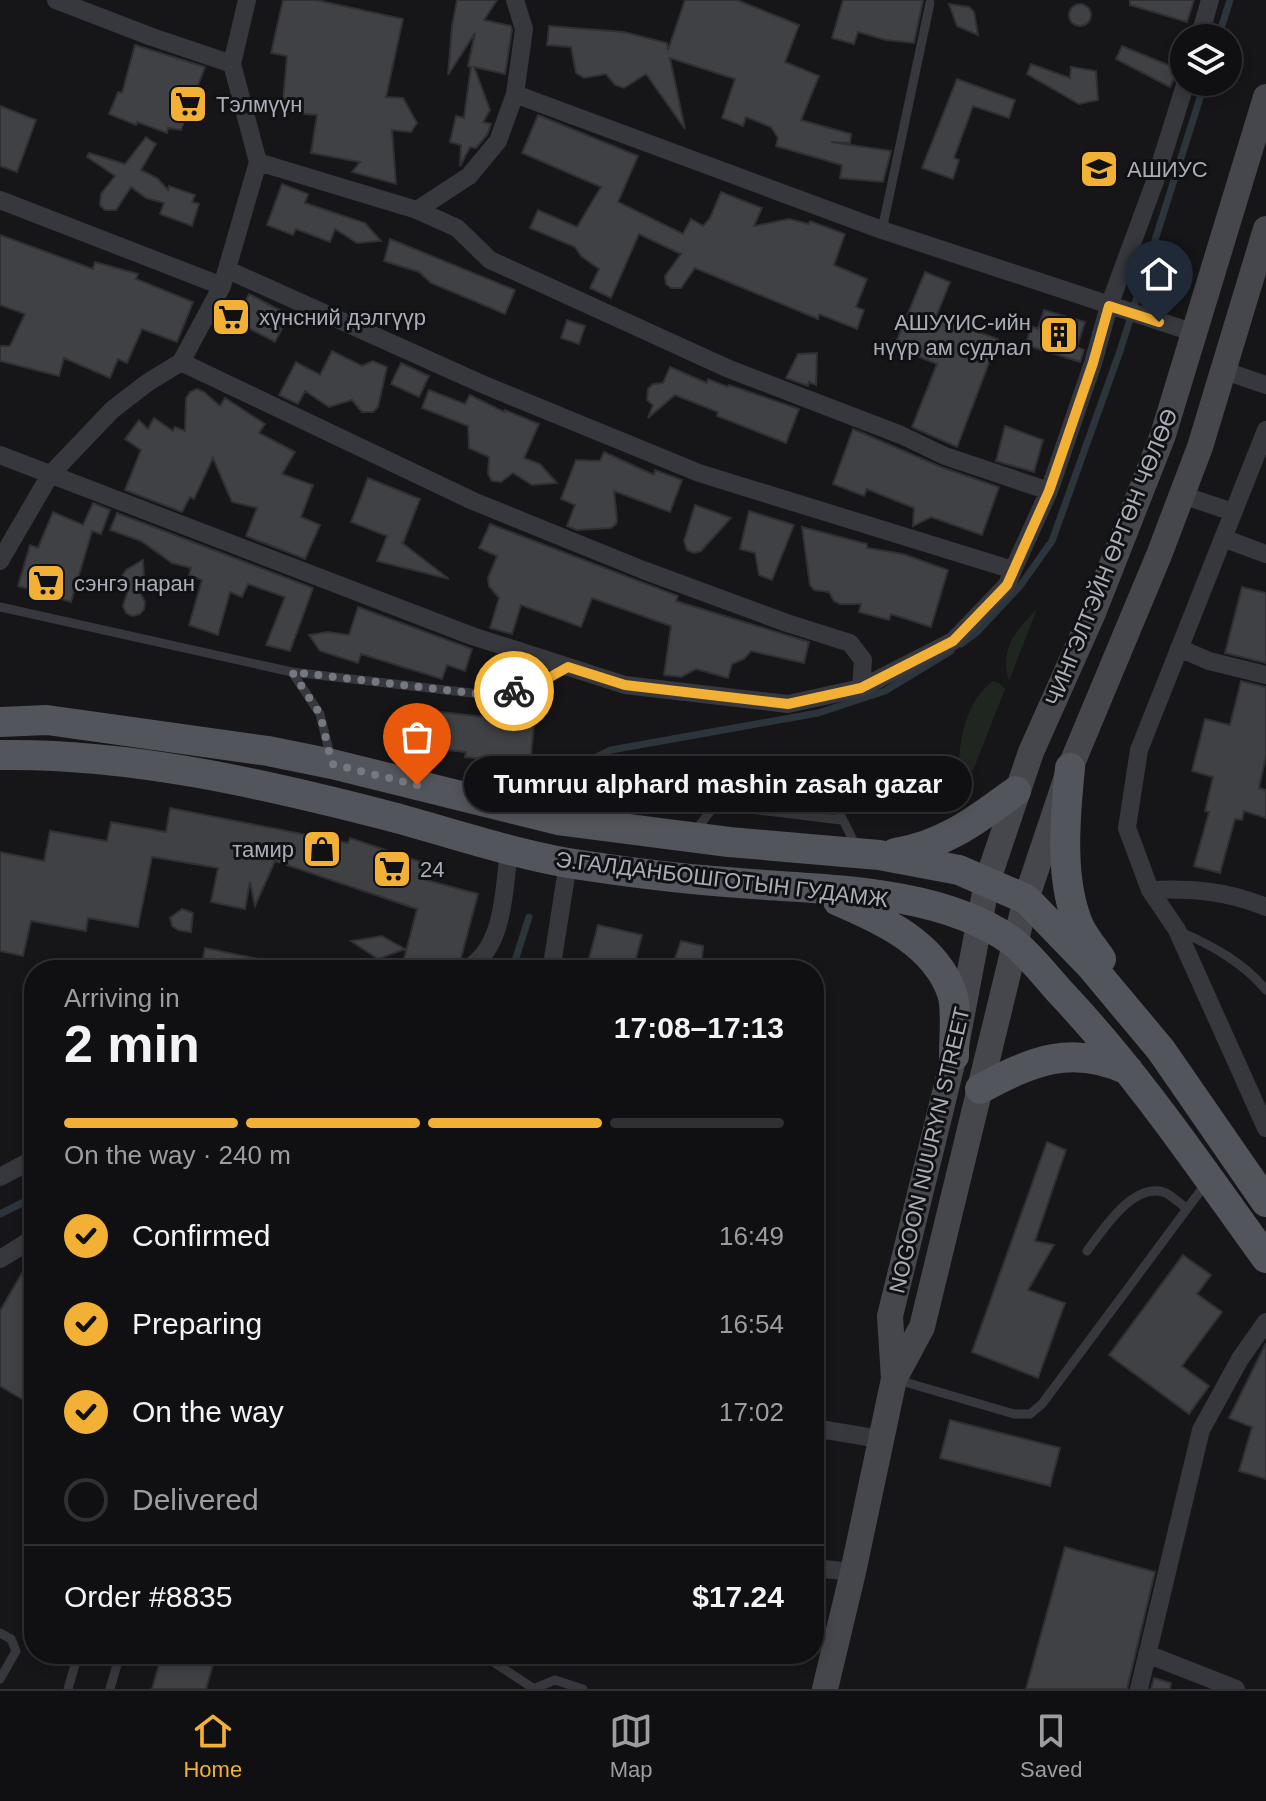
<!DOCTYPE html>
<meta charset="utf-8">
<style>
body{margin:0;font-family:Arial,sans-serif;background:#19191b;color:#f1f3f6;height:100vh;display:flex;flex-direction:column;font-size:30px;white-space:nowrap}
*{box-sizing:border-box;margin:0}
p{font-size:26px;color:#9c9d9f}
.icon{flex:none;width:44px;height:44px;fill:none;stroke:currentColor;stroke-width:2;stroke-linecap:round;stroke-linejoin:round}
.map{position:relative;flex:1;overflow:hidden}
.sheet{position:absolute;left:24px;top:960px;width:800px;height:704px;display:flex;flex-direction:column;background:#101012;border-radius:32px;box-shadow:0 4px 12px #0003,0 0 0 2px #303032}
.sheet>*{flex:none}
.tools{position:absolute;left:1170px;top:24px;display:grid;gap:16px}
.tools a{display:grid;place-items:center;width:72px;height:72px;border-radius:50%;background:#101012;box-shadow:0 4px 12px #0003,0 0 0 2px #303032;font-size:40px}
.pin{position:absolute;display:grid;place-items:center;width:68px;height:68px;color:#fff;margin:-82px -34px;border-radius:50% 50% 50% 0;rotate:-45deg;box-shadow:0 0 8px #0007}
.pin .icon{rotate:45deg}
.courier{position:absolute;display:grid;place-items:center;width:80px;height:80px;margin:-40px;border:6px solid #f2b134;border-radius:50%;background:#fff;color:#222;box-shadow:0 2px 10px #0007}
.bubble{position:absolute;height:56px;border-radius:28px;background:#101012;box-shadow:0 4px 12px #0003,0 0 0 2px #303032;font-size:26px;font-weight:800;line-height:56px;text-align:center}
.head em{font-style:normal;font-weight:800}
.head div{display:flex;flex-direction:column-reverse}
.head{display:flex;align-items:center;justify-content:space-between;height:136px;padding:0 40px}
h1{font-size:52px;font-weight:800;line-height:60px}
.bar{display:grid;grid-template-columns:repeat(4,1fr);gap:12px 8px;align-content:center;height:96px;padding:0 40px}
.bar i{height:10px;border-radius:6px;background:#303032}
.bar .current{background:#f2b134}
.bar p{grid-column:span 4}
.line{display:flex;align-items:center;gap:20px;padding:0 40px;border-top:2px solid #303032}
.line div{flex:1}
ol{padding:0 40px;list-style:none}
li{display:flex;align-items:center;gap:24px;height:88px}
li p{margin-inline-start:auto}
li .icon{padding:8px;border-radius:50%;background:#f2b134;color:#111;stroke-width:4}
li:last-child{color:#9c9d9f}
li i{width:44px;height:44px;border:4px solid #303032;border-radius:50%}
.menu{display:flex;justify-content:space-around;align-items:center;height:112px;border-top:2px solid #303032;background:#101012;font-size:22px;color:#9c9d9f}
.menu a{display:grid;justify-items:center;gap:4px}
.menu .current{color:#f2b134}
.map>svg:first-child{display:block}
.green{fill:#1e261f}
.lines{fill:none;stroke-linecap:round;stroke-linejoin:round}
.stream{stroke:#2c353c;stroke-width:7}
.building{fill:#404145;stroke:#303034;stroke-width:2}
.service{stroke:#37383d;stroke-width:9}
.minor{stroke:#37383d;stroke-width:18}
.secondary{stroke:#45474d;stroke-width:26}
.primary{stroke:#53555c;stroke-width:30}
.done{stroke:#757880;stroke-width:8;stroke-dasharray:0 14.4}
.route{stroke:#f2b134;stroke-width:10}
.labels{text-anchor:middle;stroke-width:6;stroke-linejoin:round;paint-order:stroke}
.poi-label{font-size:22px;fill:#a8adb8;stroke:#111113;text-anchor:start}
.street-label{font-size:22px;fill:#a8adb8;stroke:#111113}
</style>
<div class="map">
<svg width="1266" height="1689" viewBox="0 0 1266 1689">
<rect width="100%" height="100%" fill="#161618"/>
<path class="green" d="M1037,609L1009,681C999,649 1016,630 1037,609Z
M993,681L999,683L1005,689L974,768L959,788C957,753 962,703 993,681Z"/>
<g class="lines">
<path class="stream" d="M1218,38L1230,0
M961,644L976,633L1020,586L1052,541L1120,351L1205,82
M563,773L611,750L818,713L885,691L951,651
M512,970L529,917
M0,1214L34,1197"/>
</g>
<path class="building" d="M283,0H316L403,19L386,97L403,98L417,123L411,132L392,130L396,184L352,172L360,162L311,153L317,115L282,112L287,56L271,53Z
M457,0H497L484,20L511,26L512,30L505,74L474,67L490,110L483,122L491,124L487,135L476,148L470,147L460,166L461,145L450,142L456,116L464,118L471,67L468,66L475,33L448,75L452,26Z
M685,0H737L799,25L785,62L819,76L801,120L851,134L850,143L831,142L891,151L883,182L840,178L842,165L776,146L778,138L771,127L746,117L743,126L722,118L735,79L670,58L685,129L646,74L624,88L615,85L606,74L584,78L576,73L571,47L547,45L549,26L624,32L667,43L668,50Z
M843,0H923L914,43L886,40L858,32L854,44L832,38Z
M1130,0H1194L1187,22L1130,5Z
M1069 15a11 11 0 1 1 22 0a11 11 0 1 1-22 0Z
M949,4L969,7L974,12L978,35L957,26Z
M135,45L205,67L181,130L168,128L167,133L137,122L136,125L109,114L118,92L122,93Z
M1122,46L1178,69L1170,87L1116,59Z
M1031,64L1070,78L1071,67L1096,71L1098,100L1079,104L1027,74Z
M957,79L1015,100L1009,118L973,106L954,158L959,160L953,179L922,168Z
M0,106L36,120L17,172L0,166Z
M538,115L638,156L618,202L683,234L691,219L703,226L710,218L721,192L762,208L754,226L789,219L809,224L810,221L845,234L834,265L867,279L856,307L864,310L857,329L819,314L818,319L695,268L681,288H671L666,284L665,276L681,254L639,234L611,298L590,288L599,269L581,256L575,247L530,228L538,210L577,227L601,187L522,153Z
M146,137L156,144L141,170L157,178L168,190L169,186L195,195L192,202L199,204L192,226L160,214L164,203L146,198L131,187L116,210H105L100,205L101,194L115,176L87,157L89,153L125,164Z
M282,184L308,194L305,203L365,223L381,241L357,243L335,229L330,242L296,229L293,235L267,225Z
M0,235L93,269L95,262L138,274L136,279L193,302L177,342L142,329L127,363L118,359L110,378L64,358L59,376L0,361V346H10L25,314L0,305Z
M390,239L515,290L505,314L431,283L419,272L384,261Z
M925,272L950,282L936,317L998,339L957,447L912,427L937,364L894,347Z
M249,294L289,315L275,342L235,321Z
M1044,310L1085,322L1077,347L1084,350L1080,362L1026,345L1031,326L1038,329Z
M567,320L585,326L579,344L561,338Z
M332,351L362,366L373,361L387,367L378,407L373,412H362L352,400L329,407L305,391L298,404L279,395L296,362L320,375Z
M817,353L816,385L809,382L808,386L786,378L798,354Z
M401,363L429,376L419,397L391,384Z
M670,367L707,383L708,379L728,387L729,385L799,409L786,443L717,416L718,412L675,395L648,418L653,405L647,400L648,389L653,384L663,383Z
M197,389L204,392L220,406L225,398L265,424L259,433L295,452L282,474L313,485L301,517L320,525L305,559L246,536L257,508L232,502L213,458L194,499L190,497L182,512L125,490L141,450L125,439L139,420L148,429L154,418L173,431L175,427L185,431L186,398L190,392Z
M429,390L465,404L470,395L504,412L505,410L539,424L524,458L540,464L557,483L532,485L513,473L501,482L492,481L488,474L489,457L469,448L468,426L422,408Z
M1005,426L1043,440L1034,472L996,461Z
M853,429L941,467L999,487L982,535L931,517L913,526L914,508L867,489L864,496L833,484Z
M604,452L654,475L655,470L682,480L670,512L614,491L617,519L616,524L611,528L577,530L567,526L575,505L561,499L576,460L600,461Z
M368,478L420,499L403,543L401,542L449,579L377,561L387,536L351,522Z
M93,503L110,510L101,534L92,531L71,602L18,586L30,545L38,548L53,512L83,525Z
M695,505L731,518L701,551L694,553L687,550L684,541Z
M749,511L794,525L772,580L759,575L755,553L740,549Z
M117,513L313,588L290,651L266,645L285,597L248,584L242,597L230,592L218,635L189,625L202,580L189,575L191,568L172,563L141,541L110,530Z
M490,524L678,596L676,601L809,642L804,663L751,651L744,659L732,664L728,678L696,669L681,677L664,675L671,626L592,598L581,627L521,605L512,634L490,628L499,598L489,586L488,578L497,556L479,548Z
M802,527L867,544V548L903,554L948,570L931,627L891,614L889,620L859,612L861,604H840L834,601L829,592L814,590L810,585Z
M143,560L144,579L139,590L145,602L144,609L140,614L132,616L126,613L123,606L128,590L122,576L126,570Z
M1242,587L1266,593V663L1225,653Z
M358,607L472,649L465,671L447,665L442,679L361,654L358,663L320,651L309,635L328,632L349,635Z
M1241,681L1266,687V756L1259,788L1266,790V818L1244,811L1242,820L1235,819L1220,873L1194,866L1209,812L1205,811L1213,777L1192,771L1205,719L1230,725Z
M414,709L503,719L504,711L535,715L530,764L465,757L466,752L409,746Z
M779,755L808,758L807,771L802,772L799,777L800,782L805,786L803,808L773,804L775,784L781,782L783,776L777,769Z
M170,808L348,843L350,838L424,863L419,878L478,894L461,958L454,964L452,970L404,959L417,909L275,861L255,906L250,882L245,909L211,902L218,868L152,857L138,927L88,918L86,931L31,921L23,956L0,951V852L44,861L50,831L107,841L111,822L166,832Z
M182,909L193,913L191,932L178,930L172,926L170,918Z
M598,925L642,935L633,970H602L587,966Z
M382,936L405,949L378,959L351,941Z
M681,941L703,946L701,970H671Z
M205,948L268,961L267,970H201Z
M1047,1142L1066,1150L1035,1241L1054,1245L1028,1290L1065,1303L1038,1378L972,1352Z
M34,1252V1386L25,1401L0,1386V1311Z
M1183,1255L1211,1275L1197,1294L1222,1312L1182,1366L1209,1386L1189,1414L1109,1355Z
M1266,1343V1479L1239,1471L1252,1427L1229,1418Z
M950,1420L1060,1448L1050,1486L940,1458Z
M1065,1547L1155,1572L1127,1689H1026Z
M162,1654H216L206,1689H152Z
M1154,1678L1171,1683L1170,1689H1151Z"/>
<g class="lines">
<path class="service" d="M882,230L930,3
M0,607L292,672L497,696L536,685L566,668
M292,672L320,714L331,759
M806,778L829,792L857,848
M716,805L841,820
M695,831C722,798 729,777 776,776
M1181,932C1213,946 1244,963 1266,990
M1087,1251C1103,1230 1134,1180 1166,1193C1173,1197 1181,1204 1187,1209
M898,1380L1014,1414H1030L1042,1404L1207,1182
M0,1633L11,1639L16,1651L0,1679
M481,1654L533,1688
M68,1689L78,1654
M110,1689L120,1654
M533,1689L555,1680L583,1689"/>
<path class="minor" d="M56,0L152,37L232,64
M1199,38L1210,0
M515,94L882,230L1195,333
M258,162L417,210L457,228L490,260L729,369L901,435L945,456L1049,491
M0,200L222,286
M417,210L469,176L498,141L515,94L524,29L515,0
M228,270L482,384L699,473L1013,570L1049,491L1093,363L1109,306L1154,184L1186,82
M1225,371L1266,385
M1266,430L1139,750L1127,828L1150,890L1177,930L1266,1128
M0,455L472,636L625,685L788,704L861,688L863,660L850,643L787,623L643,570L473,501L181,362
M1182,495L1233,512
M1223,538L1266,554
M0,561L50,475L112,410L147,383L181,362L222,286L258,162L232,64L247,0
M1179,648L1209,661L1266,675
M861,688L953,641L1007,585L1013,570
M1150,890C1190,888 1228,891 1266,907
M464,970C505,951 504,888 509,850
M549,970L552,965L568,863
M0,1177L34,1159
M0,1259L34,1238
M814,1428L880,1439
M814,1568L853,1572
M1147,1654L1236,1689
M1139,1689L1201,1430L1240,1359L1266,1322"/>
<path class="secondary" d="M894,1379L890,1316L954,1056L987,882L1031,752L1093,613L1163,435L1266,97
M825,1689L853,1572L894,1379L922,1327L1026,899L1070,768L1159,555L1200,447L1266,229"/>
<path class="primary" d="M0,722L47,720L268,751L332,764L558,820L729,842L879,855L959,870L1026,899L1090,965L1161,1050L1266,1202
M0,755C130,753 260,783 385,815C446,831 506,852 568,863C619,871 673,878 726,882C815,890 938,887 1013,942C1031,956 1047,978 1063,995C1139,1076 1201,1168 1266,1258
M1070,768C1065,817 1059,883 1080,928C1085,938 1094,949 1101,959
M895,853C943,846 978,819 1016,791
M838,901C883,920 935,944 952,993C957,1008 954,1039 954,1056
M980,1089C1032,1061 1071,1044 1128,1070"/>
</g>
<g class="lines">
<path class="done" d="M417,785L332,764L320,714L292,672L497,696L514,691"/>
<path class="route" d="M514,691L536,685L568,667L625,685L788,704L861,688L953,641L1007,585L1049,491L1093,363L1109,306L1159,322"/>
</g>
<defs>
<symbol id="supermarket-square" viewBox="-11 -11 22 22"><rect x="-9" y="-9" width="18" height="18" rx="4" fill="#f2b134" stroke="#111113"/><path d="M-6-5.5h2.5l.6 2H6L4.5 2H-2.5L-4.4-4H-6ZM-1.5 3.2a1.3 1.3 0 1 0 .1 0ZM3 3.2a1.3 1.3 0 1 0 .1 0Z" fill="#111"/></symbol>
<symbol id="university-square" viewBox="-11 -11 22 22"><rect x="-9" y="-9" width="18" height="18" rx="4" fill="#f2b134" stroke="#111113"/><path d="M0-5L7-2L0 1L-7-2ZM-4 1L0 2.5L4 1V4Q0 6-4 4Z" fill="#111"/></symbol>
<symbol id="building-square" viewBox="-11 -11 22 22"><rect x="-9" y="-9" width="18" height="18" rx="4" fill="#f2b134" stroke="#111113"/><path d="M-4-6H4V6H1V3H-1V6H-4ZM-2.5-4.3h1.7v1.8h-1.7ZM.8-4.3h1.7v1.8H.8ZM-2.5-1h1.7V.8h-1.7ZM.8-1h1.7V.8H.8Z" fill="#111"/></symbol>
<symbol id="shop-square" viewBox="-11 -11 22 22"><rect x="-9" y="-9" width="18" height="18" rx="4" fill="#f2b134" stroke="#111113"/><path d="M-5-2.5h2.3a2.7 3.5 0 0 1 5.4 0H5L5.5 6h-11ZM-1.5-2.5h3a1.5 2.3 0 0 0-3 0Z" fill="#111"/></symbol>
</defs>
<g fill-rule="evenodd">
<use href="#supermarket-square" x="166" y="82" width="44" height="44"/>
<use href="#university-square" x="1077" y="147" width="44" height="44"/>
<use href="#supermarket-square" x="209" y="295" width="44" height="44"/>
<use href="#building-square" x="1037" y="313" width="44" height="44"/>
<use href="#supermarket-square" x="24" y="561" width="44" height="44"/>
<use href="#shop-square" x="300" y="827" width="44" height="44"/>
<use href="#supermarket-square" x="370" y="847" width="44" height="44"/>
</g>
<g class="labels">
<g class="poi-label">
<text x="216" y="112">Тэлмүүн</text>
<text x="1127" y="177">АШИУС</text>
<text x="259" y="325">хүнсний дэлгүүр</text>
<text x="1031" y="330" text-anchor="end">АШУҮИС-ийн<tspan x="1031" dy="25">нүүр ам судлал</tspan></text>
<text x="74" y="591">сэнгэ наран</text>
<text x="294" y="857" text-anchor="end">тамир</text>
<text x="420" y="877">24</text>
</g>
<g class="street-label">
<text transform="translate(1111 557) rotate(-68)" y="8">ЧИНГЭЛТЭЙН ӨРГӨН ЧӨЛӨӨ</text>
<text transform="translate(722 879) rotate(7)" y="8">Э.ГАЛДАНБОШГОТЫН ГУДАМЖ</text>
<text transform="translate(929 1150) rotate(-77)" y="8">NOGOON NUURYN STREET</text>
</g>
</g>
</svg>
<div class="tools">
<a><svg class="icon" aria-label="layers" viewBox="0 0 24 24"><path d="M12 4l9 5-9 5-9-5zM3 14l9 5 9-5"/></svg></a>
</div>
<div class="pin" style="left:417px;top:785px;background:#ea580c"><svg class="icon" aria-label="bag" viewBox="0 0 24 24"><path d="M5 8h14l-1 12H6zM9 8a3 3 0 0 1 6 0"/></svg></div>
<div class="pin" style="left:1159px;top:322px;background:#1f2937"><svg class="icon" aria-label="home" viewBox="0 0 24 24"><path d="M3 11l9-7 9 7M6 9v11h12V9"/></svg></div>
<div class="courier" style="left:514px;top:691px"><svg class="icon" aria-label="bike" viewBox="0 0 24 24"><circle cx="6" cy="16" r="4"/><circle cx="18" cy="16" r="4"/><path d="M6 16l4-8h5l3 8M10 8l3 8H6M13 5h3"/></svg></div>
<div class="bubble" style="left:464px;top:756px;width:508px">Tumruu alphard mashin zasah gazar</div>
<section class="sheet">
<div class="head"><div><h1>2 min</h1><p>Arriving in</p></div><em>17:08–17:13</em></div>
<div class="bar"><i class="current"></i><i class="current"></i><i class="current"></i><i></i><p>On the way · 240 m</p></div>
<ol>
<li><svg class="icon" aria-label="check" viewBox="0 0 24 24"><path d="M5 12l5 5 9-10"/></svg>Confirmed<p>16:49</p></li>
<li><svg class="icon" aria-label="check" viewBox="0 0 24 24"><path d="M5 12l5 5 9-10"/></svg>Preparing<p>16:54</p></li>
<li><svg class="icon" aria-label="check" viewBox="0 0 24 24"><path d="M5 12l5 5 9-10"/></svg>On the way<p>17:02</p></li>
<li><i></i>Delivered</li>
</ol>
<div class="line" style="height:104px"><div>Order #8835</div><b>$17.24</b></div>
</section>
</div>
<nav class="menu">
<a class="current"><svg class="icon" aria-label="home" viewBox="0 0 24 24"><path d="M3 11l9-7 9 7M6 9v11h12V9"/></svg>Home</a>
<a><svg class="icon" aria-label="map" viewBox="0 0 24 24"><path d="M3 6l6-2 6 2 6-2v14l-6 2-6-2-6 2zM9 4v14M15 6v14"/></svg>Map</a>
<a><svg class="icon" aria-label="saved" viewBox="0 0 24 24"><path d="M7 4h10v16l-5-4-5 4z"/></svg>Saved</a>
</nav>
